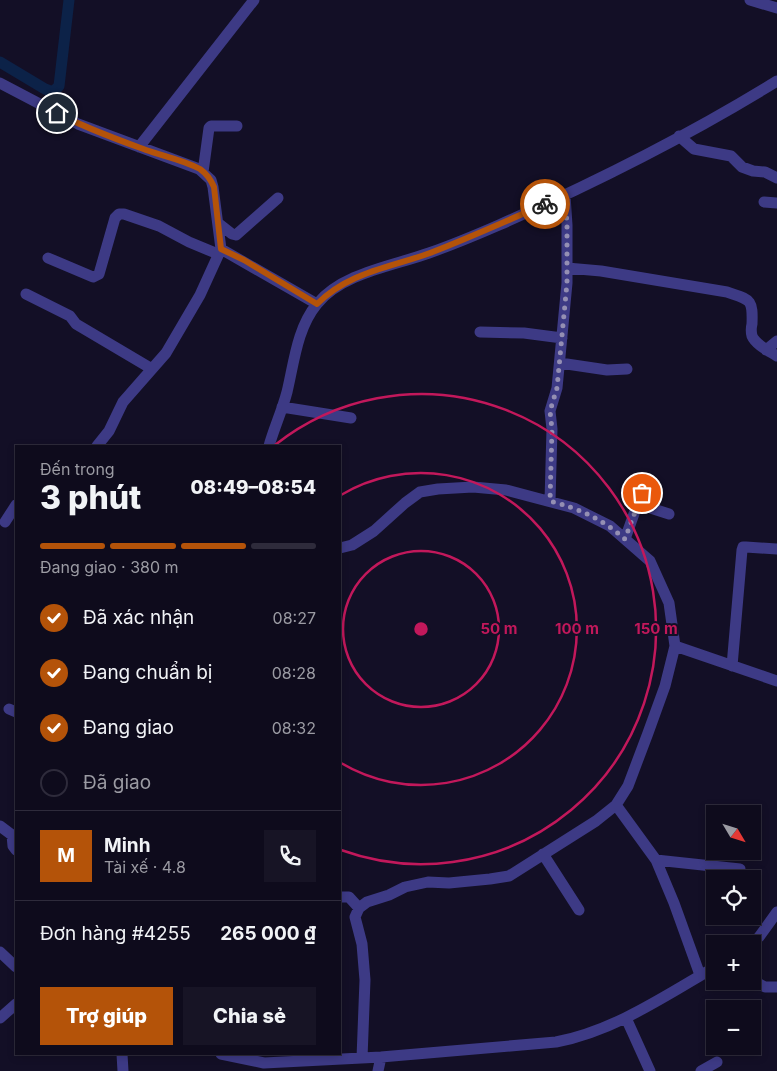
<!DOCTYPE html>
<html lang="vi">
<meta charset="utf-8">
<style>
body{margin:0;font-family:Inter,sans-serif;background:#171425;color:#f1f3f6;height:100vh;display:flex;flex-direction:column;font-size:19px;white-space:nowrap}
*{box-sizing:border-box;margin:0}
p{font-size:16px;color:#9b9ba3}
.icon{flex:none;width:28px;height:28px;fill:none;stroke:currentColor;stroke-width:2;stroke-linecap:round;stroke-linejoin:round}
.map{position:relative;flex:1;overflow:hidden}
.sheet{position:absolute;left:15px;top:445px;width:326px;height:610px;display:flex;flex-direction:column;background:#0e0b1c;border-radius:0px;box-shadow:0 2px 8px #0003,0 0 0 1px #2e2b3b}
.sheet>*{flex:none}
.needle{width:32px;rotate:128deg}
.controls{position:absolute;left:706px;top:805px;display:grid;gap:10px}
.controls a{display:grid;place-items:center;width:55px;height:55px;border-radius:0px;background:#0e0b1c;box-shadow:0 2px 8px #0003,0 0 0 1px #2e2b3b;font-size:25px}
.pin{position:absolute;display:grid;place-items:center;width:42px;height:42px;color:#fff;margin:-21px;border:2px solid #fff;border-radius:50%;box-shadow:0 1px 5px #0007}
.courier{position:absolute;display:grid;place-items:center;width:50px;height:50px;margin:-25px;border:4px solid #b45309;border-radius:50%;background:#fff;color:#222;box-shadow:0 1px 6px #0007}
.head em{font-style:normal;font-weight:800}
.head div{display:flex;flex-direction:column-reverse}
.head{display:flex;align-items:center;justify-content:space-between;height:85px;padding:0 25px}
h1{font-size:32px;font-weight:800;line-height:38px}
.bar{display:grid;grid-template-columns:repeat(4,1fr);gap:8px 5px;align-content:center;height:60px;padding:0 25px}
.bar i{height:6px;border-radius:4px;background:#2e2b3b}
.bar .on{background:#b45309}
.bar p{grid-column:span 4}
.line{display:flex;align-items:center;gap:12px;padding:0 25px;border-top:1px solid #2e2b3b}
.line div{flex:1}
.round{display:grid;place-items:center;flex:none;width:52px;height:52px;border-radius:0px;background:#171425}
ol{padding:0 25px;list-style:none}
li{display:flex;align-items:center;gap:15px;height:55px}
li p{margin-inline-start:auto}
li .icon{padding:5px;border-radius:50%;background:#b45309;color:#fff;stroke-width:4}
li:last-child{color:#9b9ba3}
li i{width:28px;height:28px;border:2px solid #2e2b3b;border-radius:50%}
.cta{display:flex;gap:10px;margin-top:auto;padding:10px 25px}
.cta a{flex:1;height:58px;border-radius:0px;background:#b45309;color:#fff;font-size:20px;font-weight:800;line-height:58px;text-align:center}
.cta a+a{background:#171425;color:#f1f3f6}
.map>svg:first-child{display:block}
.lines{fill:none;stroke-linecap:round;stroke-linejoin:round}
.canal{stroke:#0c2248;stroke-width:11}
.minor{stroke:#3d3a85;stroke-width:11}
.done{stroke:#948fb3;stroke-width:5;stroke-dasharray:0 9}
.route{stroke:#b45309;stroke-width:6}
.ring{fill:none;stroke:#c2185b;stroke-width:2.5}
.centre{fill:#c2185b;stroke:#130f26;stroke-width:2.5}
.ring-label{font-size:15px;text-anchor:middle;font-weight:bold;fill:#c2185b;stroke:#130f26;stroke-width:4;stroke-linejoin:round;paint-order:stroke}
</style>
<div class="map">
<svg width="777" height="1071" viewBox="0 0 777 1071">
<rect width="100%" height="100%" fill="#130f26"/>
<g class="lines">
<path class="canal" d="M0,62L45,89L53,92L59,86L69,0"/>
<path class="minor" d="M750,0L777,8
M0,83L78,124L199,169L211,180L213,187L221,249L317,304
M679,136L694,149L731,156L742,167L753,171L765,172L777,178
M139,147L254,0
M203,172L209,128L211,126H237
M764,202L777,203
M218,223L232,234L236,235L278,198
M48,258L93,277L99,274L115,218L119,214H124L159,226L189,242L218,254
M567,268L601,271L727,292C750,300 753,298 752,324C751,328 751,332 752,336C756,345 769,351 777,356
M26,294L70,316L76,324L152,369
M480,332L524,333L562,338
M766,350L777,341
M560,363L607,370L627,369
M282,407L351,418
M97,446L109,431L123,402L166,353L200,295L221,249
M269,446C274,428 282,411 287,392C294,363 297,328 317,304C342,273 393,266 429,253C452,245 476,235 499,225C594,183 688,136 777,81
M550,501L552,429L550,411L557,388L567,283V225L565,195
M638,504L669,514
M5,522L16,505
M625,539L645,483
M340,548L352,545L374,531L405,503L420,492L438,489L473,487L506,490L574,508L610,526L650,561L669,603L675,646L777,681
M732,666L742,550L743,547H746L777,549
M9,709L16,712
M616,805L656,860L740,869
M0,826L12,835L13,846L16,850
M543,854L579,910
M656,860L674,903L700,975
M340,897H349L359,908
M750,944L759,937L777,912
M0,952L16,967
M752,980L765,987H777
M0,1018L16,1004
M626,1018L650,1071
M122,1054L123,1071
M221,1054L264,1063L381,1057L556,1042C614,1031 665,996 715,967
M362,1058L365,980L362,944L355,917L359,908L367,902L389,895L405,887L428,882L449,883L490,879L509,876L596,821L616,805L628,786L648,733L665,686L675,646
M378,1071L381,1057
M701,1071L717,1062"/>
</g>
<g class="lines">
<path class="done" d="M545,204L565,195L567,225V283L557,388L550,411L552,429L550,501C580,509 602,519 625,539L642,493"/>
<path class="route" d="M57,113C85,128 116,139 146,150C163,156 184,160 200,169C207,174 211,180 214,187L221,249L244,260L317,304C349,272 389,268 430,253C469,238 507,221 545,204"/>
</g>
<g class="ring">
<circle cx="421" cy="629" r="78"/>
<path d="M341 495A156 156 0 1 1 341 763"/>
<path d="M275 445A235 235 0 1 1 341 850"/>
</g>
<circle cx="421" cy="629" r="8" class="centre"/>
<g class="ring-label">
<text x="499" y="634">50 m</text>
<text x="577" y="634">100 m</text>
<text x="656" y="634">150 m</text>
</g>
</svg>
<div class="controls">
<a><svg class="needle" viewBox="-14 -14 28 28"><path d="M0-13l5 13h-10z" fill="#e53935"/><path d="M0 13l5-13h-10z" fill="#9b9ba3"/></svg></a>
<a><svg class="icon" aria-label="locate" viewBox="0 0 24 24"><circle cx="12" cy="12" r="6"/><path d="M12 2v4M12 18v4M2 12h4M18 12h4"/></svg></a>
<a>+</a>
<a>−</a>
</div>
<div class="pin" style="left:642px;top:493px;background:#ea580c"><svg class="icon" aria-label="bag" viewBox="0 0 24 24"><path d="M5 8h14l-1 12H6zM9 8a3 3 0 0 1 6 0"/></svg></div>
<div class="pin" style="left:57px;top:113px;background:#1f2937"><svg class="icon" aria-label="home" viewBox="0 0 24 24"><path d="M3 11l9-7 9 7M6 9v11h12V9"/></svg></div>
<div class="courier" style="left:545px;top:204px"><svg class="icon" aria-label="bike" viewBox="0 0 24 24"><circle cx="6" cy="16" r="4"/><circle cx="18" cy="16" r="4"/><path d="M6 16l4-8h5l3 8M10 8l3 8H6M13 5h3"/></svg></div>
<section class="sheet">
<div class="head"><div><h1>3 phút</h1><p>Đến trong</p></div><em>08:49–08:54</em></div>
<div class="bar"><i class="on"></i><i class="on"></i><i class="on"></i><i></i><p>Đang giao · 380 m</p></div>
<ol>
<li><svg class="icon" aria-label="check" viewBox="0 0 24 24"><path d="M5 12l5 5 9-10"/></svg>Đã xác nhận<p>08:27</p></li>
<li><svg class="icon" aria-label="check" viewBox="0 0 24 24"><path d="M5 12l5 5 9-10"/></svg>Đang chuẩn bị<p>08:28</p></li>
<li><svg class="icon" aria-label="check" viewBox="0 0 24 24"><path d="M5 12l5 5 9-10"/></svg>Đang giao<p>08:32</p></li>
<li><i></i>Đã giao</li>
</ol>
<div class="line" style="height:90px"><b class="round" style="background:#b45309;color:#fff">M</b><div><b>Minh</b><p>Tài xế · 4.8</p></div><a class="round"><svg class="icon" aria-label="phone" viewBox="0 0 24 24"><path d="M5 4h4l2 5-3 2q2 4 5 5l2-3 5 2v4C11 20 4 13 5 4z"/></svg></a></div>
<div class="line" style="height:65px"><div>Đơn hàng #4255</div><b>265 000 ₫</b></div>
<div class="cta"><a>Trợ giúp</a><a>Chia sẻ</a></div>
</section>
</div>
